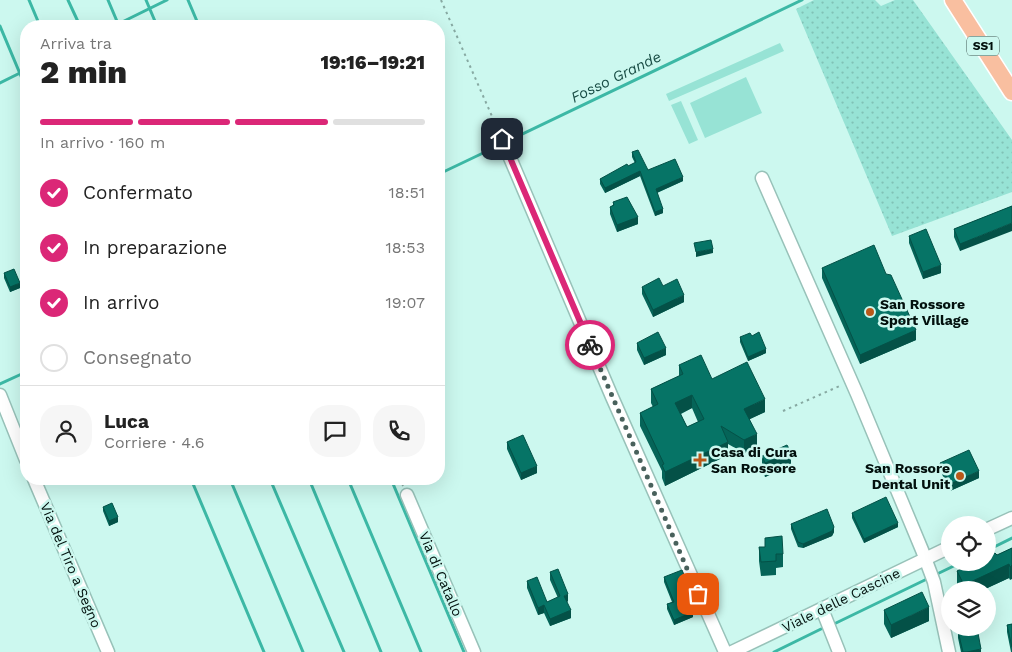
<!DOCTYPE html>
<html lang="it">
<meta charset="utf-8">
<style>
body{margin:0;font-family:"Work Sans",sans-serif;background:#f6f6f6;color:#222;height:100vh;display:flex;flex-direction:column;font-size:19px;white-space:nowrap}
*{box-sizing:border-box;margin:0}
p{font-size:16px;color:#767676}
.icon{flex:none;width:28px;height:28px;fill:none;stroke:currentColor;stroke-width:2;stroke-linecap:round;stroke-linejoin:round}
.map{position:relative;flex:1;overflow:hidden}
.details{position:absolute;left:20px;top:20px;width:425px;height:465px;display:flex;flex-direction:column;background:#fff;border-radius:20px;box-shadow:0 5px 20px #0002}
.details>*{flex:none}
.tools{position:absolute;left:941px;top:516px;display:grid;gap:10px}
.tools a{display:grid;place-items:center;width:55px;height:55px;border-radius:50%;background:#fff;box-shadow:0 5px 20px #0002;font-size:25px}
.pin{position:absolute;display:grid;place-items:center;width:42px;height:42px;color:#fff;margin:-21px;border-radius:10px;box-shadow:0 2px 8px #0006}
.courier{position:absolute;display:grid;place-items:center;width:50px;height:50px;margin:-25px;border:4px solid #db2777;border-radius:50%;background:#fff;color:#222;box-shadow:0 1px 6px #0007}
.summary em{font-style:normal;font-weight:800}
.summary div{display:flex;flex-direction:column-reverse}
.summary{display:flex;align-items:center;justify-content:space-between;height:85px;padding:0 20px}
h1{font-size:32px;font-weight:800;line-height:38px}
.bar{display:grid;grid-template-columns:repeat(4,1fr);gap:8px 5px;align-content:center;height:60px;padding:0 20px}
.bar i{height:6px;border-radius:4px;background:#e0e0e0}
.bar .active{background:#db2777}
.bar p{grid-column:span 4}
.line{display:flex;align-items:center;gap:12px;padding:0 20px;border-top:1px solid #e0e0e0}
.line div{flex:1}
.round{display:grid;place-items:center;flex:none;width:52px;height:52px;border-radius:20px;background:#f6f6f6}
ol{padding:0 20px;list-style:none}
li{display:flex;align-items:center;gap:15px;height:55px}
li p{margin-inline-start:auto}
li .icon{padding:5px;border-radius:50%;background:#db2777;color:#fff;stroke-width:4}
li:last-child{color:#767676}
li i{width:28px;height:28px;border:2px solid #e0e0e0;border-radius:50%}
.map>svg:first-child{display:block}
.grass{fill:url(#grass-dots)}
.park{fill:#97e3d5}
.lines{fill:none;stroke-linecap:round;stroke-linejoin:round}
.stream{stroke:#3cb8a5;stroke-width:3}
.minor-casing{stroke:#98c2b9;stroke-width:15}
.major-casing{stroke:#fff;stroke-width:19}
.path{stroke:#87a9a2;stroke-width:2;stroke-dasharray:2.5 4;stroke-linecap:butt}
.minor{stroke:#fff;stroke-width:12}
.major{stroke:#f9bfa0;stroke-width:16}
.wall{fill:#056458;fill-rule:evenodd}
.shaded-wall{fill:#045147}
.building{fill:#067466;stroke:#045147;fill-rule:evenodd}
.done{stroke:#49615c;stroke-width:5;stroke-dasharray:0 9}
.route{stroke:#db2777;stroke-width:6}
.poi-dot{fill:#b95819;stroke:#ccf8ef;stroke-width:2}
.labels{text-anchor:middle;stroke-width:5;stroke-linejoin:round;paint-order:stroke}
.shield{fill:#ccf8ef;stroke:#3f5651;stroke-width:1}
.shield-label{font-size:12px;font-weight:bold;fill:#02100d}
.poi-label{font-size:14px;font-weight:bold;fill:#02100d;stroke:#ccf8ef;text-anchor:start}
.street-label{font-size:14px;fill:#02100d;stroke:#ccf8ef}
.water-label{font-size:15px;font-style:italic;fill:#184c44;stroke:#ccf8ef}
</style>
<div class="map">
<svg width="1012" height="652" viewBox="0 0 1012 652">
<defs>
<pattern id="grass-dots" width="8" height="8" patternUnits="userSpaceOnUse" patternTransform="scale(1.25)"><rect width="8" height="8" fill="#97e3d5"/><path d="M2 2h.1M6 6h.1" fill="none" stroke="#80c2b6" stroke-width="1.8" stroke-linecap="round"/></pattern>
</defs>
<rect width="100%" height="100%" fill="#ccf8ef"/>
<path class="grass" d="M814,0H875L881,6L895,0H913L1012,140V192L892,236L796,9Z"/>
<path class="park" d="M780,43L784,51L669,101L666,94Z
M746,77L762,113L705,138L690,103Z
M681,101L698,140L689,144L671,105Z"/>
<g class="lines">
<path class="stream" d="M29,0L40,26
M68,0L80,26
M108,0L119,26
M146,0L157,26
M188,0L199,26
M0,26L26,88
M114,26L167,0
M0,83L26,70
M508,141L802,0
M439,174L502,144
M0,384L26,372
M191,479L264,652
M230,479L303,652
M270,479L344,652
M309,479L381,652
M348,479L421,652
M391,479L464,652
M988,550L1012,538
M935,575L962,562
M836,623L929,578
M774,652L821,629"/>
<defs>
<path id="minor" d="M502,139L612,397L725,652
M762,178L857,394L922,550L934,582L949,652
M0,395L26,460
M34,479L108,652
M407,495L474,652
M988,529L1012,518
M822,609L839,652
M732,652L950,547"/>
<path id="major" d="M953,0L1012,92"/>
</defs>
<use href="#minor" class="minor-casing"/>
<use href="#major" class="major-casing"/>
<path class="path" d="M441,0L498,130
M783,411L842,385
M400,479L403,486"/>
<use href="#minor" class="minor"/>
<use href="#major" class="major"/>
</g>
<path class="wall" d="M632,152L648,170L683,181L657,193L663,213L655,216L640,176L605,193L600,184V179L635,163L632,157Z
M613,202L638,224L617,232L610,214V207L613,205Z
M1012,206L960,251L954,237V229Z
M909,236L941,273L923,279L909,243Z
M822,268L886,274L916,340L860,364L822,278Z
M4,273L20,288L10,292L4,278Z
M642,287L684,302L653,317L642,294Z
M752,336L766,353L748,361L740,342V337Z
M637,343L666,355L644,365L637,350Z
M679,365L712,379L765,412L749,419L757,448L744,453L728,444V455L665,486L662,478V471L640,426V413L653,407L651,403V389L679,376ZM692,408L698,422L687,427L681,414Z
M507,442L537,473L521,480L507,449Z
M762,456L791,466L765,477L762,470Z
M940,463L979,478L950,491L940,470Z
M103,507L118,522L109,526L103,511Z
M852,513L898,527L864,543L852,518Z
M791,524L834,532L832,536L803,548L798,547L791,529Z
M765,538L783,554V567L776,568V575L761,576L759,561V547H765Z
M1012,548L1010,580L1009,578L983,590H960L957,585V571L997,555Z
M550,572L568,601L567,602L571,618L550,626L544,613L538,615L527,588V581L547,602L558,598L550,580Z
M664,577L687,587L684,588L693,617L674,625L667,609V604L672,602L664,582Z
M884,610L929,621L891,638L884,624Z
M1012,624V652H1011L1007,632V625Z
M958,631L981,652H961L958,638Z"/>
<path class="shaded-wall" d="M640,171V176L605,193V188Z
M683,177V181L656,193V189Z
M663,209V213L655,216V212Z
M638,217V224L617,232V225Z
M1012,223V231L960,251V244Z
M713,249V253L696,257V252Z
M941,265V273L923,279V272Z
M20,283V288L10,292V287Z
M684,295V302L653,317V310Z
M916,330V340L860,364V355Z
M666,348V355L644,365V358Z
M766,349V353L748,361V357Z
M692,395V408L675,416V403Z
M765,399V412L744,422V409Z
M757,434V448L744,453V440Z
M728,442V455L665,486V472Z
M791,452V466L765,477V463Z
M537,466V473L521,480V473Z
M979,471V478L950,491V484Z
M118,517V522L109,526V521Z
M898,523V527L864,543V539Z
M834,527V532L832,536L803,548V544Z
M1009,564V578L983,590H964V585Z
M1012,565V579L1010,580V567Z
M687,582V587L682,589V584Z
M568,594V601L564,603V596Z
M544,605V613L538,615V608Z
M929,607V621L891,638V625Z
M571,610V618L550,626V619Z
M693,612V617L674,625V620Z
M981,649V652H967Z"/>
<path class="building" d="M638,150L648,170L675,159L683,177L656,189L663,209L655,212L640,171L605,188L600,179L627,164L628,166L636,162L632,152Z
M627,197L638,217L617,225L610,207L614,205L613,202Z
M1012,206V223L960,244L954,229Z
M926,229L941,265L923,272L909,236Z
M711,240L713,249L696,252L694,243Z
M874,245L886,274L891,275L916,330L860,355L822,268Z
M14,269L20,283L10,287L4,273Z
M659,278L663,286L677,279L684,295L653,310L642,287Z
M658,332L666,348L644,358L637,343Z
M759,332L766,349L748,357L740,337L750,333L752,336Z
M701,355L712,379L747,362L765,399L744,409L757,434L744,440L721,426L728,442L665,472L662,465L664,464L640,413L658,404L651,389L683,374L679,365ZM692,395L704,419L687,427L675,403Z
M523,435L537,466L521,473L507,442Z
M787,445L791,452L765,463L762,456Z
M969,450L979,471L950,484L940,463Z
M886,497L898,523L864,539L852,513Z
M112,503L118,517L109,521L103,507Z
M827,509L834,527L832,531L803,544L798,542L791,524Z
M782,536L783,554H776V561L761,562L759,547H765V538Z
M1012,548V565L1010,567L1009,564L964,585L957,571L975,562H988V557L995,553L997,555Z
M558,569L568,594L564,596L571,610L550,619L544,605L538,608L527,581L537,577L547,602L560,596L550,572Z
M682,570L687,582L682,584L693,612L674,620L667,604L674,602L664,577Z
M922,592L929,607L891,625L884,610Z
M1012,624V647L1007,625Z
M973,628H977L981,649L967,652H963L958,631Z"/>
<g class="lines">
<path class="done" d="M590,345L698,594"/>
<path class="route" d="M502,139L590,345"/>
</g>
<g class="poi-dot">
<circle cx="870" cy="312" r="5"/>
<path d="M697.5 452.5h5v5h5v5h-5v5h-5v-5h-5v-5h5z"/>
<circle cx="960" cy="476" r="5"/>
</g>
<g class="labels">
<rect class="shield" x="967" y="36.5" width="32" height="19" rx="4"/>
<g class="shield-label">
<text x="983" y="50">SS1</text>
</g>
<g class="poi-label">
<text x="880" y="309">San Rossore<tspan x="880" dy="16">Sport Village</tspan></text>
<text x="711" y="457">Casa di Cura<tspan x="711" dy="16">San Rossore</tspan></text>
<text x="950" y="473" text-anchor="end">San Rossore<tspan x="950" dy="16">Dental Unit</tspan></text>
</g>
<g class="street-label">
<text transform="translate(71 565) rotate(67)" y="5">Via del Tiro a Segno</text>
<text transform="translate(441 574) rotate(67)" y="5">Via di Catallo</text>
<text transform="translate(841 600) rotate(-26)" y="5">Viale delle Cascine</text>
</g>
<g class="water-label">
<text transform="translate(616 77) rotate(-26)" y="5">Fosso Grande</text>
</g>
</g>
</svg>
<div class="tools">
<a><svg class="icon" aria-label="locate" viewBox="0 0 24 24"><circle cx="12" cy="12" r="6"/><path d="M12 2v4M12 18v4M2 12h4M18 12h4"/></svg></a>
<a><svg class="icon" aria-label="layers" viewBox="0 0 24 24"><path d="M12 4l9 5-9 5-9-5zM3 14l9 5 9-5"/></svg></a>
</div>
<div class="pin" style="left:698px;top:594px;background:#ea580c"><svg class="icon" aria-label="bag" viewBox="0 0 24 24"><path d="M5 8h14l-1 12H6zM9 8a3 3 0 0 1 6 0"/></svg></div>
<div class="pin" style="left:502px;top:139px;background:#1f2937"><svg class="icon" aria-label="home" viewBox="0 0 24 24"><path d="M3 11l9-7 9 7M6 9v11h12V9"/></svg></div>
<div class="courier" style="left:590px;top:345px"><svg class="icon" aria-label="bike" viewBox="0 0 24 24"><circle cx="6" cy="16" r="4"/><circle cx="18" cy="16" r="4"/><path d="M6 16l4-8h5l3 8M10 8l3 8H6M13 5h3"/></svg></div>
<section class="details">
<div class="summary"><div><h1>2 min</h1><p>Arriva tra</p></div><em>19:16–19:21</em></div>
<div class="bar"><i class="active"></i><i class="active"></i><i class="active"></i><i></i><p>In arrivo · 160 m</p></div>
<ol>
<li><svg class="icon" aria-label="check" viewBox="0 0 24 24"><path d="M5 12l5 5 9-10"/></svg>Confermato<p>18:51</p></li>
<li><svg class="icon" aria-label="check" viewBox="0 0 24 24"><path d="M5 12l5 5 9-10"/></svg>In preparazione<p>18:53</p></li>
<li><svg class="icon" aria-label="check" viewBox="0 0 24 24"><path d="M5 12l5 5 9-10"/></svg>In arrivo<p>19:07</p></li>
<li><i></i>Consegnato</li>
</ol>
<div class="line" style="height:90px"><a class="round"><svg class="icon" aria-label="person" viewBox="0 0 24 24"><circle cx="12" cy="8" r="4"/><path d="M4 21q1-7 8-7t8 7"/></svg></a><div><b>Luca</b><p>Corriere · 4.6</p></div><a class="round"><svg class="icon" aria-label="chat" viewBox="0 0 24 24"><path d="M4 5h16v11H9l-5 4z"/></svg></a><a class="round"><svg class="icon" aria-label="phone" viewBox="0 0 24 24"><path d="M5 4h4l2 5-3 2q2 4 5 5l2-3 5 2v4C11 20 4 13 5 4z"/></svg></a></div>
</section>
</div>
